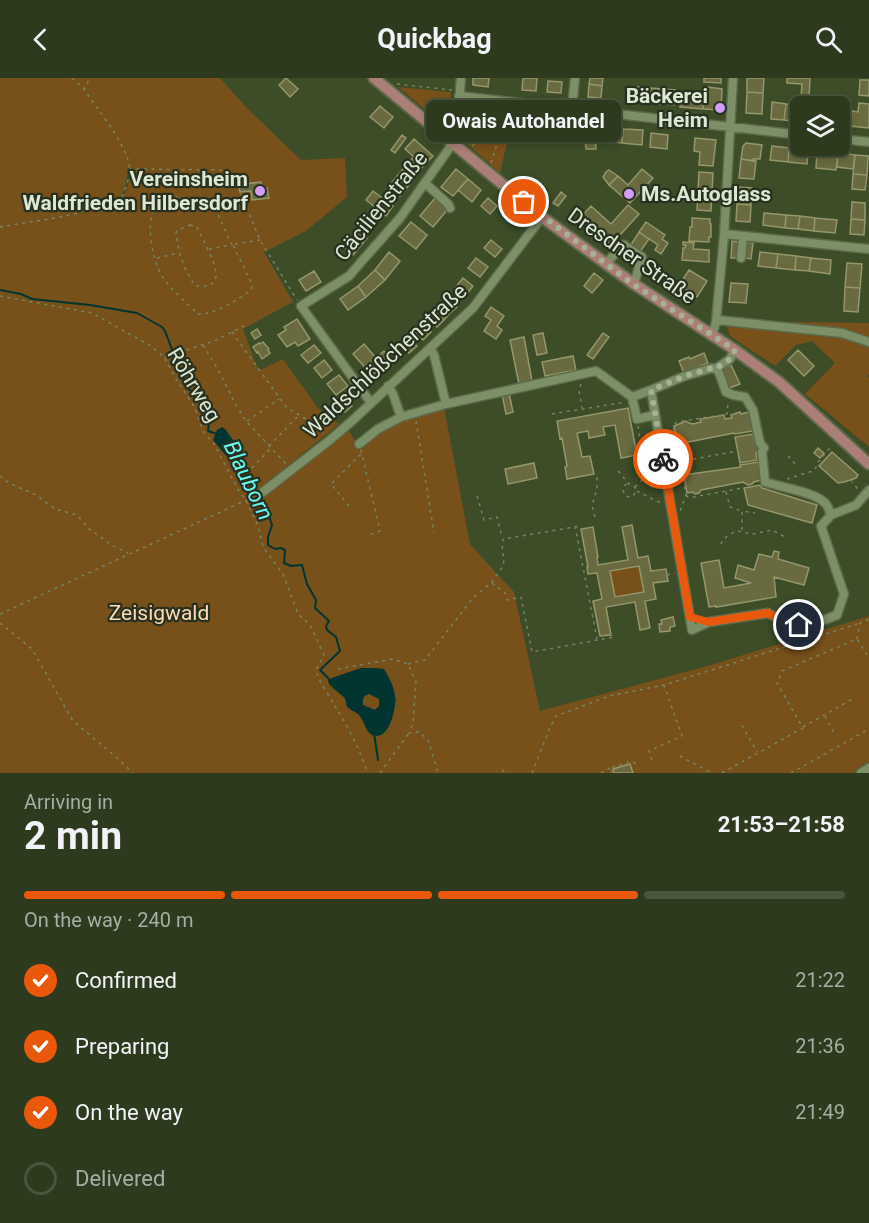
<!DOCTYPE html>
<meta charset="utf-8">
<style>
body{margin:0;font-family:Roboto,sans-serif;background:#354127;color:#f1f3f6;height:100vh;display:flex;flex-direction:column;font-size:22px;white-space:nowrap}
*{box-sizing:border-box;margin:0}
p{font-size:20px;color:#a7ada4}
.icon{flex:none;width:33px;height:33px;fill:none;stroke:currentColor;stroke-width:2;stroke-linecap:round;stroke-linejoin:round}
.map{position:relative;height:695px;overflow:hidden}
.side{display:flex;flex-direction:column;background:#2d3a1e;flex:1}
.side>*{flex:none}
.controls{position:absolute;left:790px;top:18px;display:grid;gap:12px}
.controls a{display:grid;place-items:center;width:60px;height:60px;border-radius:9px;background:#2d3a1e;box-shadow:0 3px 9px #0003,0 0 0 2px #48543c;font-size:30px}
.pin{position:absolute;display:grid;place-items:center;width:51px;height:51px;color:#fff;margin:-26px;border:3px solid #fff;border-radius:50%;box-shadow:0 2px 6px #0007}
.courier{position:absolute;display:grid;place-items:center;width:60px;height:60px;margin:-30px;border:4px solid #ea580c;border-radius:50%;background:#fff;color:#222;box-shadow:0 2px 8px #0007}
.bubble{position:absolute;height:42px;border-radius:9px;background:#2d3a1e;box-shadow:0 3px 9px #0003,0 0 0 2px #48543c;font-size:20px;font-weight:700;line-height:42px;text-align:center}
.summary em{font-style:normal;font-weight:700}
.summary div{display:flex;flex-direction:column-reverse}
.summary{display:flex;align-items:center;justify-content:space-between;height:102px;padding:0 24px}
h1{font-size:39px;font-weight:700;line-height:45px}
.bar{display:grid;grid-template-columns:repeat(4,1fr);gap:9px 6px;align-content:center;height:72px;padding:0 24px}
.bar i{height:8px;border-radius:4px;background:#48543c}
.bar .current{background:#ea580c}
.bar p{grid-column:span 4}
ol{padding:0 24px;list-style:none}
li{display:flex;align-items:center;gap:18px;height:66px}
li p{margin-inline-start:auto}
li .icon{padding:6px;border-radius:50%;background:#ea580c;color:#fff;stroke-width:4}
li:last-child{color:#a7ada4}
li i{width:33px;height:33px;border:3px solid #48543c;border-radius:50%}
header{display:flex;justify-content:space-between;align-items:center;height:78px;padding:0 24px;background:#2d3a1e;font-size:27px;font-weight:700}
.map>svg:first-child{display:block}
.green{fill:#78501a;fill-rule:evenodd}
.water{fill:#013532;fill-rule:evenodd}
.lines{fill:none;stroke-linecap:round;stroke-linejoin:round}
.stream{stroke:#013532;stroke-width:2}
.building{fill:#696a3f;stroke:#95966a;stroke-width:1.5;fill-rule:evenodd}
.minor-casing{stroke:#5b6949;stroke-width:11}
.major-casing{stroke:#5b6949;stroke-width:14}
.path{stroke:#768565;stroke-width:1.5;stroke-dasharray:3 4.5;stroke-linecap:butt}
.minor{stroke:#7c8f67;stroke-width:8}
.major{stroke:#ab7e77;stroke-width:10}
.done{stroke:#a5b296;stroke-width:6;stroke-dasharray:0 10.8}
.route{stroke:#ea580c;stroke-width:8}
.poi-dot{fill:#d39cfd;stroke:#28301f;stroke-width:2}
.labels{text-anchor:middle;stroke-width:4.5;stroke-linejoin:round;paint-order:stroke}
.poi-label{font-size:21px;font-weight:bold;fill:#dde8d2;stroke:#28301f;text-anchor:end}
.street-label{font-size:21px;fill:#dde8d2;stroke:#28301f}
.park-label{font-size:21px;fill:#fedbb5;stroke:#28301f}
.water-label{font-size:22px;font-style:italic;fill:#68fbf1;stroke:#28301f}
</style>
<header><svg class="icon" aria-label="back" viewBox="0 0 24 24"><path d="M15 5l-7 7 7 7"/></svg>Quickbag<svg class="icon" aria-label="search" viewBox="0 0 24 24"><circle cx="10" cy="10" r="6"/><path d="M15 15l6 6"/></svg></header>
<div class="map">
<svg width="869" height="695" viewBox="0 0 869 695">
<rect width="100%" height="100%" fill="#3c4d28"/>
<path class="green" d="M0,0H220L247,30L301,82L345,80L347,119L306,153L264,174L293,224L243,251L256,286L260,292L283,281L318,330L339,346L262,409L268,415L349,353L358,368L388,348L444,329L470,466L514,514L540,633L711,587L869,538V695H0ZM128,90H132L127,111L120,124L115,126H102L81,136V133L101,125L114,124L118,122L125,111ZM361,590H375L396,622L392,636L368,654L359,636L349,631L345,620L332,610V600Z
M398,9L451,14L450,41L447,44L443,45L439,43Z
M467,27L515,31L500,95L464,63Z
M725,243L869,245V296L867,299L869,300V369L805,316L835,285L812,263L796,267L775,288L730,258Z
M639,488L644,514L615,519L610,493Z
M369,616L379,621V628L375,632L363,627C362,621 363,618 369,616Z"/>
<path class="water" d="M222,349L225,351L241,373L239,379L234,383L228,380L213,362L217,352Z
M361,590H375L384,591C389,599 394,609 395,618C397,628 389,665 372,657C365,653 365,643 359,637C356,634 351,632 347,629L345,620L329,606L328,602L332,600ZM369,616L379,621V628L375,632L363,627C362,621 363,618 369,616Z"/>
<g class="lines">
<path class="stream" d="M0,212L21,216L32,221L90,227L137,235L162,249L165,253L186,308L211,334L209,344L208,353L217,356
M239,376L245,383L246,395L251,410L265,426L272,447L268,459V467L275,471L281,470L285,472L284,485L291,488L302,487L307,506L316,522L315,530L329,543L326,548L327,552L336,559L340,573L320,592L331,603
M374,655L378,682"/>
</g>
<path class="building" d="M286,0L298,11L290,19L279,7Z
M473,0H489L488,9L473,7Z
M523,0H537L536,13L522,12Z
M590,0H603L602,8L589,6Z
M704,0H721V5L704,4Z
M747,0H764L763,15L747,14Z
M787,0H810L809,20L801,19L802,6L787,5Z
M860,2H869V18L859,17Z
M548,3L562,4L561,15L547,14Z
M589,6L602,8L601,20L588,19Z
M635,9L651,10L650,25L634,24Z
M708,9L722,11L721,32L703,31L704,17L708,18Z
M651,10L675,12L674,27L650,25Z
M747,14L763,15L762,36L746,35Z
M681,15L704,17L703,31L680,29Z
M772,24L786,26L784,42L771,41Z
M859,25L869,26V50L850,48L852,33L858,34Z
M786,26L804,28H801V44L784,42Z
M380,28L393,39L384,50L370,39Z
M840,32L852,33L850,48L840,47Z
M595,47L596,71H586L585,62L574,63L573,57H585L584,48Z
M605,49L623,51L622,65L604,63Z
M623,51L643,52L642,67L622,65Z
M651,55L668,57L667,71L650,69Z
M402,57L406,60L395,75L391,72Z
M695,60L716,62L713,88L699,87L700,74L694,73Z
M414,61L433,78L416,96L406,87L414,79L405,71Z
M746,65L762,67L760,81H753L752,83L741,81L743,68Z
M772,68L789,70L788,84L770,82Z
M789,70L808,72L807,86L788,84Z
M817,74L838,75L836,92L816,90Z
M838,75L855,77L853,91L837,89Z
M855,77L868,78L867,97L853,96Z
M741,81L756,83L754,101L739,100Z
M403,91L414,101L400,118L388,109Z
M456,91L468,101L453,118L441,109Z
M642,91L653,100L630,125L609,107L618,98L628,107Z
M609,92L618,98L609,107L603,99L606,94Z
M699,94L713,95L712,114L698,113Z
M853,96L867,97L865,112L852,111Z
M468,101L481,112L472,124L458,112Z
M261,104L262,111L267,110L269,120L252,122L251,113L240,114L239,109L245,108V106Z
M738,109L752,110L751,127L737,126Z
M373,113L393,128L386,138L366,122Z
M698,113L712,114L711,133L697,132Z
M561,114L566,118L558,128L553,125Z
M435,120L448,131L433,149L420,138Z
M488,120L497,128L490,136L481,128Z
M852,124L865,125V142L851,141Z
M737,126L751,127L750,144L736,143Z
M628,127L639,136L611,167L580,140L591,128L611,146Z
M764,135L786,137L785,150L763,147Z
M786,137L800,138L798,151L785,150Z
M800,138L815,140L814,153L798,151Z
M692,140L710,141V146H711V159H709V164L689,163L690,149H692Z
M815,140L837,142L835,155L814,153Z
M851,141L865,142L864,157L850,156Z
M411,144L427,157L416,171L399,158Z
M646,144L665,157L662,161L668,165L661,176L655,172L658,167L639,154Z
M358,153L367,160L353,177L344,170Z
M639,154L649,161L634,182L625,176Z
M491,162L502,171L495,179L484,170Z
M732,163L738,164L737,180H731Z
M683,164L694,165L693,171L709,172V184L682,182L683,170H685L686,167H683Z
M747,164L753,165L751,181L745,180Z
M389,174L400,183L385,202L375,192Z
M760,174L778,176L776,190L758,188Z
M778,176L796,178L795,192L776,190Z
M796,178L811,180L809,193L795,192Z
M476,180L488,189L480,199L468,190Z
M811,180L831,182L830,196L809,193Z
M847,185L862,186L860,210L845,209Z
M375,192L385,202L366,219L358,208Z
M689,192L707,203L697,219L679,207Z
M314,193L321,204L306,213L299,202Z
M594,195L603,202L592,215L584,208Z
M463,200L473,208L465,218L455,210Z
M731,205L748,206L746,225L729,224Z
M358,208L366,219L348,232L340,221Z
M845,209L860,210L858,234L844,233Z
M451,222L457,229L449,236L443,230Z
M491,229L504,238L497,248L502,252L496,261L484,253L491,242L485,238Z
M443,230L449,236L444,242L438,235Z
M438,235L444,242L437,249L431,242Z
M297,241L310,261L298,268L295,264L287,269L278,257L286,252L284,249Z
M424,247L431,254L423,262L416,255Z
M257,251L261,257L255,261L251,255Z
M543,255L547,275L537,277L533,257Z
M603,255L609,259L593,281L587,277Z
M524,259L532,303L519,306L510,262Z
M410,262L417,268L409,275L403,269Z
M263,264L269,271L268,272L270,275L262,281L258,274L257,275L253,269L259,265L260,266Z
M364,266L376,280L384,273L393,283L378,297L376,294L372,297L353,276Z
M314,267L321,275L308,285L301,277Z
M798,272L814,288L804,298L788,282Z
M704,275L708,285L684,295L679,283L689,279L690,281Z
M573,278L576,292L545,298L542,284Z
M324,282L332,292L322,300L314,290Z
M731,287L740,306L729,310L721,291Z
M339,297L348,308L336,317L327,306Z
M509,315L513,334L506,336L502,316Z
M345,319L352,328L345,334L338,325Z
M628,330L637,377L621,380L615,347L603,349L605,357L589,360L588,353L577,355L582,379L590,378L594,396L567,401L565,389L567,388L562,360L560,361L557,343Z
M740,334L741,336L749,334L753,353L735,356L734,355L678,366L674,348L686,343L689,345L693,346L701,344L700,341L724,337L725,341L732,340L731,337Z
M753,356L755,365L758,366L761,372L756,375L757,382L740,385L735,359Z
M818,370L824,375L820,380L814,375Z
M832,374L858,397L856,400L844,404L838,405L819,388Z
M758,384L761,402L754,404L752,406L748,407L743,404L701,412L699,415L695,416L693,414L687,415L684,397L741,389L740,387Z
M534,385L537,400L508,406L505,391Z
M760,407L762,410L817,427L812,445L748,427L744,410Z
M632,447L638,480L648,478L651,493L666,491L668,503L653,505L656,521L645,523L650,550L640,552L635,524L606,529L611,557L600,558L593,523L602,521L597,495L588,496L587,489H588L581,451L593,449L598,479H597L598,487L628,482L622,449ZM639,488L644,514L615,519L610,493Z
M774,473L779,474L778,481L809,490L804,507L774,499L776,519L716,529V528L709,529L701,485L719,482L724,510L751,505L735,500L738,487L754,492L759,476L772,479Z
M673,539L675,548L670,549V553L660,554L659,546H662L661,542Z
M630,686L633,695H614L613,691Z"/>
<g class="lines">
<defs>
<path id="minor" d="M459,18C573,30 687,45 801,57
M572,30L575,0
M840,61L869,64
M425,105L448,126L450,130
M724,156L869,171
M741,180L743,158
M606,185L624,167L642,179L634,206
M717,242L842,255L869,264
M712,258L716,244L724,158L733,0
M715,291L730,281L735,272
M388,308L393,316L401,339L446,326L434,277L430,270
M651,312L692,552L709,544L768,535L788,546L799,547L824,542L837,537L844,516L821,448L831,437L856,427L869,412
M371,325L301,228L349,198L362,183L400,140L453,65L457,50L461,0
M446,326L596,293L632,319
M655,337L637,341L632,319L651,312L685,298L712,290L718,292L726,314L733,317L745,319L753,332L760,365L764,370L762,374L765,404C781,409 813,414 824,424C828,427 829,432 831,437
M359,366L378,351L401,339
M263,414L330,362L353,342L473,230L542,139
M861,695L869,690"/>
<path id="major" d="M374,0L542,139L634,206L735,272L779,304L869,386"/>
</defs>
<use href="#minor" class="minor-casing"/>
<use href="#major" class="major-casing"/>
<path class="path" d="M72,0L84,11L90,0
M397,6L452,12
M472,68L503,43
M491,85L507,33
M129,91L231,92L260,162L297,222
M190,147L197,149C202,160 216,185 216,196C217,201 213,205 209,208H196C184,194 178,173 176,155L178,152Z
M0,149C27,144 55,141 82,134C89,132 96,127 103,126C108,125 112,127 117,124C126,118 132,91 128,82C119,56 99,34 84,11
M235,166L260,162
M232,167L212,123L208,121C195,121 179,117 166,121C140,129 152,182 162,198C171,212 186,224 198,236C212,238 239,221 251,212L252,208L250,202L233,167
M209,171L231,167
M157,180L178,175
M0,218L92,235L151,268L164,279L176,301L195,330L203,353L214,366L240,415L246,422L258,448L263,469L283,496L298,536L310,547L324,577L316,592C319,605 328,615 334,626C345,645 362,673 367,695
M232,254L286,329L309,343L325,357
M203,267L220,295L236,327L246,343L287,387
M165,279L214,263L246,247
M581,306L579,313L582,330
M552,336L626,324
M247,343L279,321
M416,343L434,455
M638,348L644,389
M666,353L675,362L686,417L680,433
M675,360L673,347L677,344L727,336L728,325
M269,368L299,337
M361,372L380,453L369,457
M788,378L796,387
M671,385L738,373
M252,390L270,371
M618,393L629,406L634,408L636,411L634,417L630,419L625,418L623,412L625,407L629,406
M0,398L9,405L36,417L55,431L77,437L88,450L113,468L128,475
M787,401L813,393L817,388L818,384L830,370
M851,402L859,413
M635,409L655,389
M637,413L656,423L662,425
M726,414L730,429L741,433
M686,417L688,419H694L743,410
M477,418L484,442L497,439L502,460
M349,428L331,406L361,376
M595,439L592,428L597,410V399
M575,448L597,561
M742,452V433L755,435
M721,466L723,461L736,453L753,456L772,452L785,459
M667,497L675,495
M492,505L505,515L507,522L521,519L532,574L614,559
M0,536L255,418
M0,545L32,571L73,643L116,679L133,695
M857,561L860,545L869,541
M408,586L425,582L473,520L491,505L503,488L504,482L502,467L503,461L580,448
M338,591L393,581L408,586L416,604L413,645L409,655L419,654L428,662L438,695
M825,638L836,658
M742,647L757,674
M803,649L854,620
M680,678L711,695
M652,682L649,673L682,658L664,607L860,545
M502,692L506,695
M380,695L409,655
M532,695L550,649L556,638L609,618L664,607
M601,695L610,690
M612,695L610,690L632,683L639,688
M722,695L803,650L777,605L782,593L857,561L869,580
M791,695L869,651"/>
<use href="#minor" class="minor"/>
<use href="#major" class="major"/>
</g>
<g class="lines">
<path class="done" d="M524,124L633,206L735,272L730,281L715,291L712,290L685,298L651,312L663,381"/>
<path class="route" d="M663,381L690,539L709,544L768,535L788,546L799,547"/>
</g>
<g class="poi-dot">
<circle cx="720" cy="30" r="6"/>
<circle cx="260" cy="113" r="6"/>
<circle cx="629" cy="116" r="6"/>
</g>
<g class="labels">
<g class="poi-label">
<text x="708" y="25">Bäckerei<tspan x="708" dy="24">Heim</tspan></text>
<text x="248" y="108">Vereinsheim<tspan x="248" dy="24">Waldfrieden Hilbersdorf</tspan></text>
<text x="641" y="123" text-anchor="start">Ms.Autoglass</text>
</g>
<g class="street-label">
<text transform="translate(381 128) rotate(-51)" y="7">Cäcilienstraße</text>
<text transform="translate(632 178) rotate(35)" y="7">Dresdner Straße</text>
<text transform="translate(385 283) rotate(-43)" y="7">Waldschlößchenstraße</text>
<text transform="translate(194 307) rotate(59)" y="7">Röhrweg</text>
</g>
<g class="park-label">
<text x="159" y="542">Zeisigwald</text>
</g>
<g class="water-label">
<text transform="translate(249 402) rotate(64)" y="8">Blauborn</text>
</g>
</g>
</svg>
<div class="controls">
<a><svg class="icon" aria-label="layers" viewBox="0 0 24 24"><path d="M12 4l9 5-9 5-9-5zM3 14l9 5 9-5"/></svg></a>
</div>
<div class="pin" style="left:524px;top:124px;background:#ea580c"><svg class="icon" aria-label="bag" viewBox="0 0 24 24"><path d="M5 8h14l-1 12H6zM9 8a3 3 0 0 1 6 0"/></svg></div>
<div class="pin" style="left:799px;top:547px;background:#1f2937"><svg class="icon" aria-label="home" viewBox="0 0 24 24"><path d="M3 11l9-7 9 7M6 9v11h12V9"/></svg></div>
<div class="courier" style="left:663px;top:381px"><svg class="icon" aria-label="bike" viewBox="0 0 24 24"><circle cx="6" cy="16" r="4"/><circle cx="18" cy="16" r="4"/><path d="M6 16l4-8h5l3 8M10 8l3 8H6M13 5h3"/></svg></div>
<div class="bubble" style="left:426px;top:22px;width:195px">Owais Autohandel</div>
</div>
<section class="side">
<div class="summary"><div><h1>2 min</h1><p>Arriving in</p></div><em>21:53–21:58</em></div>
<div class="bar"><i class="current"></i><i class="current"></i><i class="current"></i><i></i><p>On the way · 240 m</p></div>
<ol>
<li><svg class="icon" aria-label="check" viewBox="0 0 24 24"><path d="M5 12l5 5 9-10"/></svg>Confirmed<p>21:22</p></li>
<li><svg class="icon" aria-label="check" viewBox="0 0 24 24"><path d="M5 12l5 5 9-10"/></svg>Preparing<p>21:36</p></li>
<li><svg class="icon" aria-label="check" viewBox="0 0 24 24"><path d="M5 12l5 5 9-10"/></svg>On the way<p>21:49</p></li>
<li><i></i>Delivered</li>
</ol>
</section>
